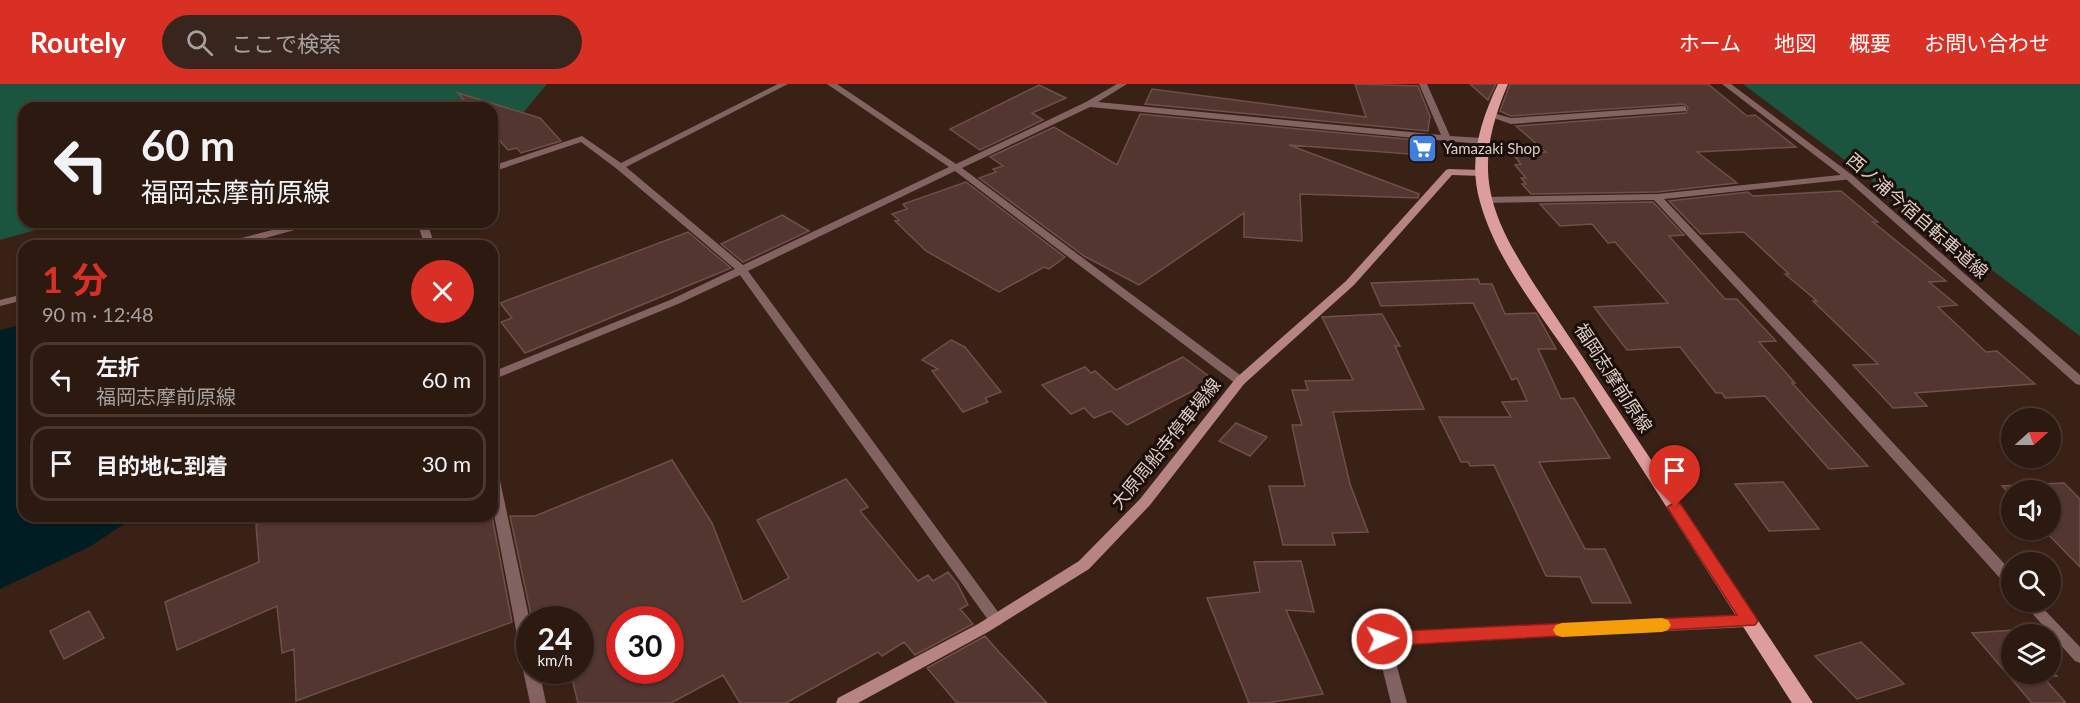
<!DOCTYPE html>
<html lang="ja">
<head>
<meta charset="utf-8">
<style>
	:root { --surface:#2c1910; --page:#38261e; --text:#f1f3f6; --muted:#a6a09f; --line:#483830; --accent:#d93025 }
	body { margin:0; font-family:Lato,"Noto Sans JP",sans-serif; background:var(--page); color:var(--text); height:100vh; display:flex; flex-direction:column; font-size:22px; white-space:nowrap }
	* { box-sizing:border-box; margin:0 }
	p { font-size:20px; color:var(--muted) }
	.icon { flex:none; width:33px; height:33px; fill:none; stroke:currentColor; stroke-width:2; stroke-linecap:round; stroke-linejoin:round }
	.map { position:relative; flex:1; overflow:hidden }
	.sheet { position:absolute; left:18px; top:156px; width:480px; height:282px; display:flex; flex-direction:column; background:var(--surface); border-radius:18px; box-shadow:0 2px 4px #0004,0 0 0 2px var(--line) }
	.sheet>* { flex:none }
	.hud { position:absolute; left:18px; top:18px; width:480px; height:126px; border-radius:18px; box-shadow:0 2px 4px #0004,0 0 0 2px var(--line); background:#2c1910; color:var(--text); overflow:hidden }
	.needle { width:39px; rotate:69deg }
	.controls { position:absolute; left:2001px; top:324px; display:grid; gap:12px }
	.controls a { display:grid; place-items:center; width:60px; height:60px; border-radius:50%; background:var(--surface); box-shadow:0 2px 4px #0004,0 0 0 2px var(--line); font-size:30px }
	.speed { position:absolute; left:516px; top:522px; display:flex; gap:12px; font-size:30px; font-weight:700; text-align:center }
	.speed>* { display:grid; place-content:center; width:78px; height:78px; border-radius:50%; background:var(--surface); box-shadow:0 2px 4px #0004,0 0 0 2px var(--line); line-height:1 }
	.speed small { font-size:15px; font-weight:400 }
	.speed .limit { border:9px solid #d22; background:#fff; color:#111 }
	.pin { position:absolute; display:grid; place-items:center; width:51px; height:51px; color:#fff; margin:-62px -26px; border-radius:50% 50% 50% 0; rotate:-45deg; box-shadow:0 0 6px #0007 }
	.pin .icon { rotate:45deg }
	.me { position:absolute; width:66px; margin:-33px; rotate:87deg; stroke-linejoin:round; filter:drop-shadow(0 0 4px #0008) }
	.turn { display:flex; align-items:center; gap:21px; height:126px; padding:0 24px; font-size:27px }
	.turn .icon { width:78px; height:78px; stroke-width:2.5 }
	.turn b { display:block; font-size:42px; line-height:51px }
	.round { display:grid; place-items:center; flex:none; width:63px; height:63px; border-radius:32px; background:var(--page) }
	.summary { display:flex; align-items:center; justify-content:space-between; height:102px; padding:0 24px }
	h1 { font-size:36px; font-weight:700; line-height:45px; color:var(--accent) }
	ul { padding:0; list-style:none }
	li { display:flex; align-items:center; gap:18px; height:75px; margin:0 12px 9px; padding:0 12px; border:3px solid var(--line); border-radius:18px }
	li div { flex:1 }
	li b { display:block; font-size:22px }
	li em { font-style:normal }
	header { display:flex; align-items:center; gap:36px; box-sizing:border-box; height:84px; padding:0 30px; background:var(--accent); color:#fff }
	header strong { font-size:28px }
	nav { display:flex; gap:33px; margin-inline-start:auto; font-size:21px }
	.search { width:420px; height:54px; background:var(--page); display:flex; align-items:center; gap:15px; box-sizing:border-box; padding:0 21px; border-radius:33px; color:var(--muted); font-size:22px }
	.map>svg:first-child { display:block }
	.green { fill:#1b553f }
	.water { fill:#001d23 }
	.building { fill:#543630; stroke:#6f4f49; stroke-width:1.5; fill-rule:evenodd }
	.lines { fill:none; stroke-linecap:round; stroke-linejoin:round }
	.lane { fill:#836362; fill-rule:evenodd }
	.street { fill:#836362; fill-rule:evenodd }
	.secondary { fill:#b68483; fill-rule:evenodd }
	.primary { fill:#dd9d9c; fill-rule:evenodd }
	.route { fill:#d93025; stroke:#8d1f18; stroke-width:1.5 }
	.slow { fill:#f59e0b }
	.labels { text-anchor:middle; stroke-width:6; stroke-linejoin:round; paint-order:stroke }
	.far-poi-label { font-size:15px; fill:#dfcdc6; stroke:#190e09; text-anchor:start }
	.street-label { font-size:18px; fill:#dfcdc6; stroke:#190e09 }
</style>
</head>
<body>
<header>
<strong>Routely</strong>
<div class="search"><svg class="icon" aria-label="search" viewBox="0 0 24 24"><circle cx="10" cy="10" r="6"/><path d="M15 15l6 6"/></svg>ここで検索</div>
<nav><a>ホーム</a><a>地図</a><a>概要</a><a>お問い合わせ</a></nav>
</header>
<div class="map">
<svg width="2080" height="619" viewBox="0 0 2080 619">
	<rect width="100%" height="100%" fill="#3a2116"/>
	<path class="green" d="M0,0H547L517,36L492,24H24V138H64L0,156Z
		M1743,0H2080V252Z"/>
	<path class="water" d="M24,240V432H136L91,462L0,505V246Z"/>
	<path class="building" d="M1355,0L1418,2L1430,32L1428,47L1145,20L1152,5L1366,33Z
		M1470,0H1496L1488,16Z
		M1510,0H1708L1747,32L1755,31L1796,63L1697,68L1737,99L1657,108L1531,110L1522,100H1526L1521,94H1526L1515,81L1521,80L1513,70L1546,68L1516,42L1686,29L1688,23L1683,20L1511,32L1500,27Z
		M1039,1L1066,14L1032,29L1043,36L980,66L950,45Z
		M458,9L540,34L561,57L521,69L517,64L508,66L492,48V24H471Z
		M1140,30L1426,57L1423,71L1289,61L1419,110L1418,114L1300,110L1302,157L1244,153V129L1139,201L1084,172L979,94L996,88L993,85L1003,82L990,73L1054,43L1117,81Z
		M966,98L1065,173L1049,185L1044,183L999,208L926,167L895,137L899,136L892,130L907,125L903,120Z
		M1841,107L1878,138H1873L1946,197L1929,198L1957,221L1938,223L1986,268L1997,267L2035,300L1915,309L1927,322L1893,324L1853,281L1878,280L1813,217H1817L1785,190H1789L1744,148L1701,150L1669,117L1748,108L1753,112Z
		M1653,118L1684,151L1669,152L1725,215H1737L1776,257L1759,258L1795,299H1792L1868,382L1829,385L1765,312L1725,314L1722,309H1716L1680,263L1627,266L1594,223L1668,219L1615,158L1608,159L1592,140L1560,142L1540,120Z
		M782,131L809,147L743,178L721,160Z
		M688,148L731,184L525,269L501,238L512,234L500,219Z
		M1478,195L1480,200H1492L1505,230L1536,229L1556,265H1538L1561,315L1574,314L1610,374L1539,378L1585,465H1605L1631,519H1592L1580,493L1546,492L1494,381L1470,382L1468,378H1461L1439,333H1511L1502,318L1527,317L1517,294L1512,296L1473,219L1381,222L1371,199Z
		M1382,230L1400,262H1395L1424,325L1333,328L1350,400L1368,448L1332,449L1335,461H1283L1269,402H1305L1292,341H1302L1292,306H1308L1305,297L1353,296L1322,233Z
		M951,256L965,263L1001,308L985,314L988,318L963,328L932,287L938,285L922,276Z
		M1183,273L1214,296L1127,341L1111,327L1094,334L1084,324L1071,330L1042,301L1085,283L1091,289L1095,287L1116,306Z
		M1236,339L1267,353L1250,372L1219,357Z
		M672,376L712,439L743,518L789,494L757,436L846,395L868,423L860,427L918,497L928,491L933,497L948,488L957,499L968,521L960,525L973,540L915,571L904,558L882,572L878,568L786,619H740L723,591L671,619H578L570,586H580V536H557L554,523L531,531L510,432H535ZM620,536H670V586H620Z
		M1783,398L1819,445L1769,447L1735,400Z
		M2064,399L2080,415V483L2044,446H2050V406H2012V412L2002,402Z
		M261,432H492L512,538L296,617L294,565L282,569L277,522L177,566L165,518L259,478L256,441L262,439Z
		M1301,477L1314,528L1286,526L1323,610L1267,619H1249L1207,514L1260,508L1254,478Z
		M89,527L104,554L64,575L50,547Z
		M2015,546L2020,550H2012V590H2050V585L2057,592L2043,593L2066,619H2032L1972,549Z
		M985,552L999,568L1047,619H957L927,584Z
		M1861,558L1904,600L1857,615L1815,572Z"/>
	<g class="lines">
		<path class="lane" d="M1722,0H1731L1852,91L2080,291V301L2076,300L1846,95Z"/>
		<path class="street" d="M778,0H788L626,83L743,181L949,83L827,0H837L956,80L1086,18L1117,0H1127L1098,18L1441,51L1419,0H1427L1450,52L1482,54L1486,57L1482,60L1447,57L1090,23L962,84L1244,294L1246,297L1244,300H1236L955,87L748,187L1001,532L1003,536L1001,540L996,542L991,540L740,191L678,220L492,296V288L670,216L735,185L617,85L581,58L492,88V82L582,52L621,79Z
			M1683,22L1686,23V27L1511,40L1485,31L1489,28L1511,34Z
			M1849,90L1854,93L1852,95L1664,115L1826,286L2012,488V503L2007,502L1818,292L1654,116L1485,119L1480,116L1485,113L1657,110Z
			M302,138H318L317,140L235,162H218L219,160Z
			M417,138H427L435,162H425Z
			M24,210V216L0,222V216Z
			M492,382L497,384L498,387L530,538V586H539L546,619H530L523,586L525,582L522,577L492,420Z
			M2022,518H2037L2080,563V579L2075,577Z
			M1749,531L1754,533L1756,537L1754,541L1749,543L1391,561L1407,619H1391L1375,555L1377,551L1382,549Z"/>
		<path class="secondary" d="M1449,85L1481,86L1486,89L1481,92L1452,91L1354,201L1244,300L1150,421L1089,485L988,548L858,619H836L838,614L978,540L1079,477L1140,415L1236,294L1346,197L1446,86Z"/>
		<path class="primary" d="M1498,0H1508C1471,86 1488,128 1536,203L1813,619H1792C1722,510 1652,400 1581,290C1546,236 1498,182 1480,118C1468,77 1480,38 1498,0Z"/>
	</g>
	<path class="route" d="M1675,418L1680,419L1755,532L1758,537L1755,541L1382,562L1376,560L1373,555L1376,550L1382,548L1737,531L1667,423Z"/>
	<path class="slow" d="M1662,534L1668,536L1671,541L1668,546L1662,548L1562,553L1556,551L1553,546L1556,541L1562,539Z"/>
	<defs>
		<symbol id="supermarket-square" viewBox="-11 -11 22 22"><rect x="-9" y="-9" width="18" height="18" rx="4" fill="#3f7fe0" stroke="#190e09"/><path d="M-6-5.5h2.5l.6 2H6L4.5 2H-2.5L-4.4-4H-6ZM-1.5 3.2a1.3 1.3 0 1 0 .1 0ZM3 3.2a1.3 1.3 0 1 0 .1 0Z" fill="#fff"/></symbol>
	</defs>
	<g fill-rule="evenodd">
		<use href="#supermarket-square" x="1406" y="48" width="33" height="33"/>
	</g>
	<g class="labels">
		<g class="far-poi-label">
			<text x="1443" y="70">Yamazaki Shop</text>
		</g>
		<g class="street-label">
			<text transform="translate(1917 132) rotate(41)" y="6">西ノ浦今宿自転車道線</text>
			<text transform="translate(1613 294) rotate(57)" y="6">福岡志摩前原線</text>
			<text transform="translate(1166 360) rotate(-51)" y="6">大原周船寺停車場線</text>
		</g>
	</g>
</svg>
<div class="controls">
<a><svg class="needle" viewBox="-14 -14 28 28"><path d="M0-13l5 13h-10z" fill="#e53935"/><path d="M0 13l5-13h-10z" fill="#a6a09f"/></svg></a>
<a><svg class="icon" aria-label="sound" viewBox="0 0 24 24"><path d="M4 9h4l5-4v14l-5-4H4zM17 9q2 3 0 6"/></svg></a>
<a><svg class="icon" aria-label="search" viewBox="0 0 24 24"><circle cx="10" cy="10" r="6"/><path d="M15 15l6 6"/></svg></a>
<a><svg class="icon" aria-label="layers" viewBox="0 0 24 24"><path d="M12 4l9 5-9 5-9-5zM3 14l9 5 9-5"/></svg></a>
</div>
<div class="speed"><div>24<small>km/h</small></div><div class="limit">30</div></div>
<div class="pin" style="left:1675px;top:423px;background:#d93025"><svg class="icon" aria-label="arrive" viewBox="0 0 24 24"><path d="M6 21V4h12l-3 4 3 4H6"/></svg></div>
<svg class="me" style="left:1382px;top:555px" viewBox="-20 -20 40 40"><circle r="17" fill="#d93025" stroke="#fff" stroke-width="3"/><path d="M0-11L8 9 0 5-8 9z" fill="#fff"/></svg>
<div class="hud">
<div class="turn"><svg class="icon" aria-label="left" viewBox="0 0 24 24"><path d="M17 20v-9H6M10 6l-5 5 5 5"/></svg><div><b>60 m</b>福岡志摩前原線</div></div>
</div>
<section class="sheet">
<div class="summary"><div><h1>1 分</h1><p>90 m · 12:48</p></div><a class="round" style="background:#d93025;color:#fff"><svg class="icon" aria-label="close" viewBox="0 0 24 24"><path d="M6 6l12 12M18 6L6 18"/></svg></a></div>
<ul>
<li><svg class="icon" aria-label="left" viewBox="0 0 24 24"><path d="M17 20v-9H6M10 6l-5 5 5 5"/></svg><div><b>左折</b><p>福岡志摩前原線</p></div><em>60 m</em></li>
<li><svg class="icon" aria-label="arrive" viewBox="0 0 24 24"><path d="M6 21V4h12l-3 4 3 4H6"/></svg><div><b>目的地に到着</b></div><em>30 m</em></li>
</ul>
</section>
</div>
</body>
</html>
